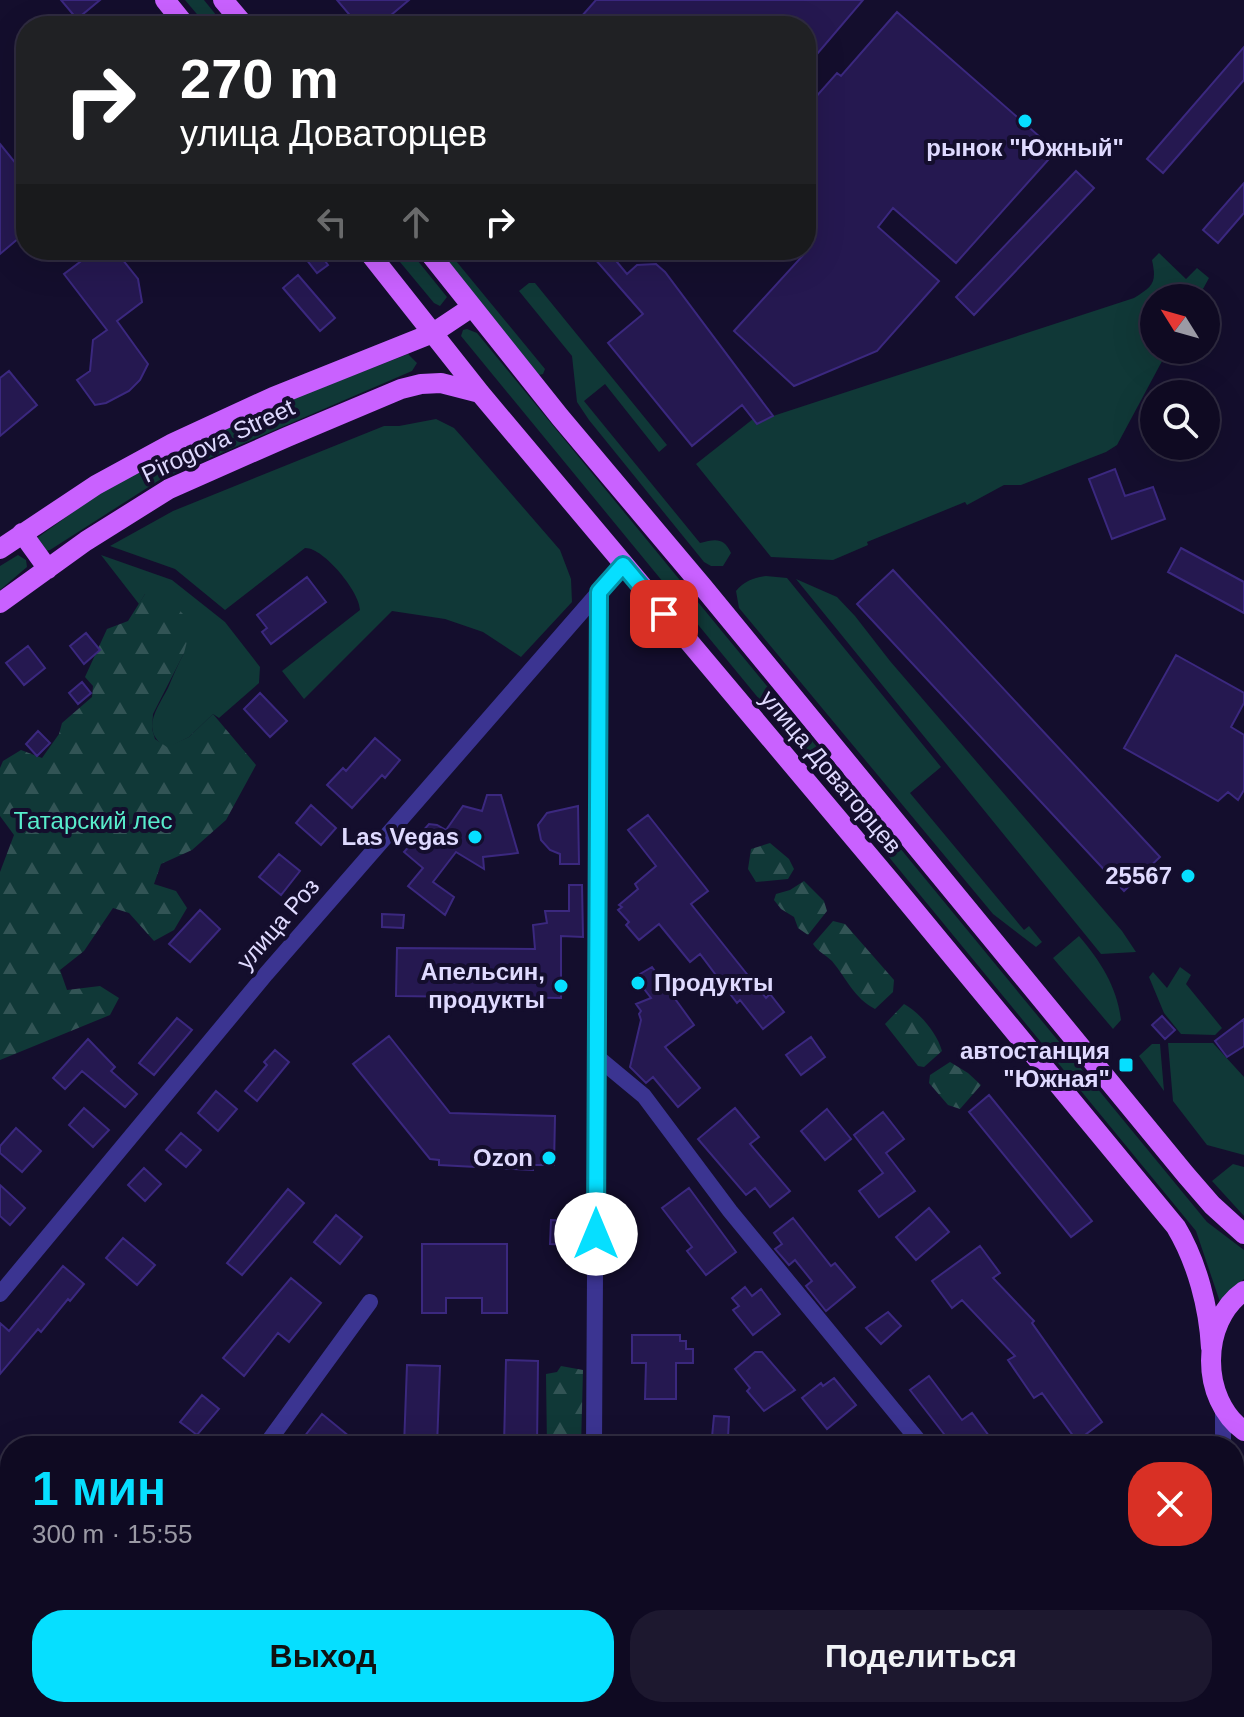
<!DOCTYPE html>
<html lang="ru">
<head>
<meta charset="utf-8">
<style>
	:root { --surface:#0f0a22; --page:#1d182f; --text:#f1f3f6; --muted:#9b9aa5; --line:#2f2b40; --accent:#06dfff }
	body { margin:0; font-family:Arial,sans-serif; background:var(--page); color:var(--text); height:100vh; display:flex; flex-direction:column; font-size:30px; white-space:nowrap }
	* { box-sizing:border-box; margin:0 }
	p { font-size:26px; color:var(--muted) }
	.icon { flex:none; width:44px; height:44px; fill:none; stroke:currentColor; stroke-width:2; stroke-linecap:round; stroke-linejoin:round }
	.map { position:relative; flex:1; overflow:hidden }
	.side { position:absolute; left:0px; top:1436px; width:1244px; height:282px; display:flex; flex-direction:column; background:var(--surface); border-radius:32px 32px 0 0; box-shadow:0 8px 32px #0002,0 0 0 2px var(--line) }
	.side>* { flex:none }
	.hud { position:absolute; left:16px; top:16px; width:800px; height:244px; border-radius:32px; box-shadow:0 8px 32px #0002,0 0 0 2px var(--line); background:#202124; color:#fff; overflow:hidden }
	.needle { width:52px; rotate:307deg }
	.fabs { position:absolute; left:1140px; top:284px; display:grid; gap:16px }
	.fabs a { display:grid; place-items:center; width:80px; height:80px; border-radius:50%; background:var(--surface); box-shadow:0 8px 32px #0002,0 0 0 2px var(--line); font-size:40px }
	.pin { position:absolute; display:grid; place-items:center; width:68px; height:68px; color:#fff; margin:-34px; border-radius:16px; box-shadow:0 4px 12px #0006 }
	.me { position:absolute; width:88px; margin:-44px; rotate:0deg; stroke-linejoin:round; filter:drop-shadow(0 0 6px #0008) }
	.turn { display:flex; align-items:center; gap:28px; height:168px; padding:0 32px; font-size:36px }
	.turn .icon { width:104px; height:104px; stroke-width:2.5 }
	.turn b { display:block; font-size:56px; line-height:68px }
	.lanes { display:flex; align-items:center; height:76px; padding:0 32px; background:#0003; justify-content:center; gap:40px; direction:ltr }
	.lanes .off { opacity:.35 }
	.round { display:grid; place-items:center; flex:none; width:84px; height:84px; border-radius:32px; background:var(--page) }
	.summary { display:flex; align-items:center; justify-content:space-between; height:136px; padding:0 32px }
	h1 { font-size:48px; font-weight:800; line-height:60px; color:var(--accent) }
	.button { display:flex; gap:16px; margin-top:auto; padding:16px 32px }
	.button a { flex:1; height:92px; border-radius:32px; background:var(--accent); color:#111; font-size:32px; font-weight:800; line-height:92px; text-align:center }
	.button a+a { background:var(--page); color:var(--text) }
	.map>svg:first-child { display:block }
	.grass { fill:#103837 }
	.forest { fill:url(#forest-firs) }
	.garden { fill:url(#garden-dots) }
	.building { fill:#251850; stroke:#3b287f; stroke-width:2 }
	.lines { fill:none; stroke-linecap:round; stroke-linejoin:round }
	.minor { stroke:#3b3491; stroke-width:16 }
	.major { stroke:#c961ff; stroke-width:20 }
	.route-casing { stroke:#0491a6; stroke-width:20 }
	.route { stroke:#06dfff; stroke-width:14 }
	.poi-dot { fill:#06dfff; stroke:#140e2d; stroke-width:3 }
	.labels { text-anchor:middle; stroke-width:8; stroke-linejoin:round; paint-order:stroke }
	.poi-label { font-size:24px; font-weight:bold; fill:#dfdaff; stroke:#140e2d; text-anchor:end }
	.street-label { font-size:24px; fill:#dfdaff; stroke:#140e2d }
	.park-label { font-size:24px; fill:#58edcc; stroke:#140e2d }
</style>
</head>
<body>
<div class="map">
<svg width="1244" height="1717" viewBox="0 0 1244 1717">
	<defs>
		<pattern id="forest-firs" width="22" height="20" patternUnits="userSpaceOnUse" patternTransform="scale(2)"><rect width="22" height="20" fill="#103837"/><path d="M5 1l3.5 6h-7zM16 11l3.5 6h-7z" fill="#325455"/></pattern>
		<pattern id="garden-dots" width="8" height="8" patternUnits="userSpaceOnUse" patternTransform="scale(2)"><rect width="8" height="8" fill="#103837"/><path d="M2 2h.1M6 6h.1" fill="none" stroke="#325455" stroke-width="1.8" stroke-linecap="round"/></pattern>
	</defs>
	<rect width="100%" height="100%" fill="#140e2d"/>
	<path class="grass" d="M185,0H204L225,26H207Z
		M390,250H409L447,297L440,306L434,303Z
		M435,250H447L545,369L543,374L539,375Z
		M1159,253L1186,279L1197,268L1209,278L1198,298H1154V350H1168L1117,445L1106,452L1021,485H1004L967,505L965,502L867,542L868,545L833,560L771,557L696,464L753,419L757,424L773,416L1134,298C1153,286 1157,283 1152,260Z
		M529,283H535L667,445L659,452L605,384L584,401L700,543C715,539 724,537 731,553L723,566H711L704,562L589,420L577,402L572,356L519,291Z
		M467,329L477,333L1207,1222L1244,1250V1279L1220,1302L1196,1231L461,336L463,330Z
		M408,354L417,363L412,371L161,479L50,550L45,551L37,538L108,487L151,463L280,404Z
		M436,419L454,428L463,438L560,550L571,579L572,602L521,657L483,632L445,619L392,611L304,699L282,671L360,610C360,592 323,547 305,548L225,610L175,569L110,546L173,511L384,426H399Z
		M18,555L26,560L27,567L0,590V566Z
		M101,555L172,580L225,622L260,667L259,683L219,718L213,714L189,737L167,748C139,731 157,709 168,688C173,676 178,664 184,653L145,594L139,604Z
		M766,576L787,578L941,767L910,793L1024,930L1029,926L1042,942L1036,947L993,914L739,608L736,591C744,581 754,578 766,576Z
		M796,579L837,597L855,616L890,661L1122,931L1136,952L1101,954Z
		M1079,936C1101,962 1117,987 1121,1020L1113,1029L1053,958Z
		M1180,967L1191,975L1186,984L1222,1028L1215,1035L1181,1034L1164,1013L1149,977L1153,972L1167,988Z
		M1168,1043H1213L1244,1077V1155L1207,1145L1173,1101Z
		M1152,1044H1160L1164,1091L1139,1056Z
		M1233,1164L1244,1167V1216L1212,1181Z"/>
	<path class="forest" d="M145,594C166,597 181,607 191,626L184,653L153,714L152,729L155,739L167,747L189,737L213,714L256,765L226,820L192,850L161,864L154,884L176,891L187,908L174,930L154,941L129,913L113,908L84,951L60,970L67,990L100,986L119,998L110,1015L0,1060V872L14,835L0,816V768L3,761L21,750L42,758L59,734L62,723L92,697L93,686L85,677L107,629L128,621Z
		M770,843L789,859L794,869L788,879L756,882L748,869L751,849Z
		M804,881L824,901L827,911L808,935L798,928L794,917L781,909L774,900L776,894L790,890Z
		M833,921L845,924L894,980L893,992L875,1009C854,998 847,979 832,961C826,955 818,952 813,944Z
		M904,1004C920,1013 937,1033 942,1051L924,1067L918,1066L885,1024Z
		M950,1062L968,1073L981,1085L960,1109L948,1105L929,1083L930,1075Z
		M561,1366L583,1370L581,1446H547L546,1374L557,1372Z"/>
	<path class="garden" d="M1070,1708H1105L1130,1717H1055Z"/>
	<path class="building" d="M61,0H100L77,19Z
		M337,0H409L378,26H359Z
		M596,0H863L806,67V26H573Z
		M897,12L1056,151L956,263L893,208L878,227L939,281L877,351L794,386L734,331L806,252V108L837,73L841,76Z
		M1244,47V80L1163,173L1147,159Z
		M0,144L26,176V232L0,254Z
		M1076,171L1094,188L974,315L956,297Z
		M1244,183V213L1218,243L1203,230Z
		M96,250H108L118,254L138,279L142,302L117,321L148,364L140,380L129,391L106,403L95,405L77,380L90,371L93,340L107,330L64,274Z
		M299,250H317L328,265L317,273Z
		M587,250H607L627,274L637,265L656,264L665,272L773,416L757,424L742,405L692,446L608,343L643,314Z
		M298,275L335,318L320,331L283,288Z
		M9,371L37,405L0,436V378Z
		M1115,469L1125,496L1153,487L1165,519L1112,539L1089,479Z
		M1181,548L1244,582V613L1168,572Z
		M893,570L1160,857L1124,891L857,604Z
		M307,577L326,602L271,644L262,632L267,628L257,615Z
		M86,633L100,650L84,664L70,646Z
		M28,646L45,668L24,685L6,663Z
		M1176,655L1244,693V703L1231,727L1244,735V790L1238,800L1228,792L1218,801L1124,748Z
		M82,682L91,693L78,704L69,693Z
		M260,693L287,721L270,737L244,709Z
		M38,731L50,743L37,756L26,744Z
		M375,738L400,760L385,778L382,775L352,808L327,785L343,768L346,771Z
		M487,795H501L518,853L483,857L484,869L456,852L433,882L454,897L445,915L408,886L423,868L404,852L429,824L437,825L446,830L463,806L482,811Z
		M311,805L336,828L321,845L296,823Z
		M578,806L579,864H560V854L550,850L541,840L538,825L547,813Z
		M648,815L708,891L691,904L766,998L770,994L784,1012L763,1029L740,1000L737,1003L700,954L690,962L659,924L639,940L626,925L629,922L618,910L622,907L619,905L638,889L635,884L656,866L628,830Z
		M279,854L300,871L281,895L259,877Z
		M569,885H582L583,937L561,936V998L396,996L397,948L535,949L533,925L547,923L545,911H569Z
		M200,910L220,929L190,962L169,944Z
		M382,914L404,915L403,928L382,927Z
		M652,967L694,1025L665,1047L700,1088L678,1107L653,1077L646,1083L630,1067L641,1020L639,1014L641,1011L636,1004L651,998L635,977Z
		M1162,1016L1175,1030L1165,1039L1152,1025Z
		M177,1018L192,1030L154,1075L139,1063Z
		M1244,1019V1046L1227,1057L1215,1041Z
		M389,1036L450,1113L555,1116L554,1165H533V1170L439,1165V1160L430,1159L353,1064Z
		M811,1037L825,1057L801,1075L786,1055Z
		M88,1039L115,1067L111,1071L137,1094L125,1107L82,1071L65,1089L53,1078Z
		M275,1050L289,1062L257,1101L245,1091L267,1065L264,1062Z
		M216,1091L237,1109L218,1131L198,1113Z
		M989,1095L1092,1221L1071,1237L969,1112Z
		M84,1108L109,1130L93,1147L69,1125Z
		M735,1108L759,1137L750,1144L790,1191L770,1207L755,1188L746,1195L698,1139Z
		M827,1109L851,1139L825,1160L801,1131Z
		M883,1112L904,1139L886,1153L915,1191L879,1217L859,1191L883,1173L854,1135Z
		M16,1128L41,1151L22,1172L0,1153V1146Z
		M181,1133L201,1150L186,1167L166,1150Z
		M144,1168L161,1184L145,1201L128,1185Z
		M0,1185L25,1208L10,1225L0,1216Z
		M689,1188L736,1252L706,1275L687,1251L692,1247L662,1208Z
		M288,1189L304,1203L242,1275L227,1263Z
		M929,1208L949,1232L916,1260L896,1237Z
		M336,1215L362,1237L340,1264L314,1242Z
		M793,1218L831,1266L835,1263L855,1287L826,1311L806,1286L812,1281L795,1260L789,1265L775,1249L782,1244L774,1233Z
		M551,1220L571,1221L570,1245L550,1244Z
		M123,1238L155,1265L137,1285L106,1258Z
		M422,1244H507V1313H482V1298H446V1313H422Z
		M980,1246L1000,1273L993,1278L1034,1321L1032,1323L1102,1422L1077,1441L1042,1393L1034,1398L1008,1360L1015,1356L962,1300L952,1308L932,1281Z
		M63,1266L84,1284L70,1301L68,1299L41,1332L38,1329L0,1374V1323L9,1331Z
		M291,1278L321,1303L289,1342L278,1333L244,1376L223,1358Z
		M745,1287L752,1296L761,1289L780,1314L753,1335L733,1310L739,1306L732,1298Z
		M888,1312L901,1326L881,1344L866,1328Z
		M632,1335H680V1341H686V1349H693V1363H676V1399H645L646,1363H632Z
		M755,1352H762L795,1390L764,1411L747,1391L750,1388L735,1369Z
		M506,1360L538,1361L537,1446H504Z
		M407,1365L440,1366L437,1446H404Z
		M929,1376L962,1420L972,1413L992,1440L984,1446H946L940,1437L944,1434L910,1390Z
		M834,1378L856,1405L827,1429L802,1398L821,1383L823,1386Z
		M202,1395L219,1409L197,1435L180,1422Z
		M322,1414L361,1446H297Z
		M714,1416L729,1417L728,1438L712,1437Z"/>
	<g class="lines">
		<path class="minor" d="M597,1057L644,1096L730,1211L923,1446
			M0,1294L266,974L599,592
			M1223,1407V1446
			M265,1446L370,1302
			M594,1446L599,592L623,565
			M1234,1521L1244,1514
			M0,1666L10,1676
			M42,1708L51,1717
			M62,1717L69,1708
			M591,1717V1708
			M1061,1717L1065,1708"/>
		<path class="major" d="M165,0L186,26
			M223,0L245,26
			M367,250L480,393L891,882L1176,1227C1197,1262 1209,1308 1211,1348
			M427,250L560,417L703,587L1186,1175L1212,1205L1244,1234
			M22,533L48,569
			M0,549L96,485L173,443L273,397L433,333L472,307
			M0,603L86,541L169,489L287,437L401,389L421,384L441,383L480,393
			M1244,1291C1200,1322 1200,1399 1244,1431"/>
	</g>
	<g class="lines">
		<defs>
			<path id="route" d="M596,1234L599,592L623,565L664,614"/>
		</defs>
		<use href="#route" class="route-casing"/>
		<use href="#route" class="route"/>
	</g>
	<g class="poi-dot">
		<circle cx="1025" cy="121" r="8"/>
		<circle cx="475" cy="837" r="8"/>
		<circle cx="1188" cy="876" r="8"/>
		<circle cx="638" cy="983" r="8"/>
		<circle cx="561" cy="986" r="8"/>
		<rect x="1118" y="1057" width="16" height="16" rx="4"/>
		<circle cx="549" cy="1158" r="8"/>
	</g>
	<g class="labels">
		<g class="poi-label">
			<text x="1025" y="156" text-anchor="middle">рынок "Южный"</text>
			<text x="459" y="845">Las Vegas</text>
			<text x="1172" y="884">25567</text>
			<text x="545" y="980">Апельсин,<tspan x="545" dy="28">продукты</tspan></text>
			<text x="654" y="991" text-anchor="start">Продукты</text>
			<text x="1110" y="1059">автостанция<tspan x="1110" dy="28">"Южная"</tspan></text>
			<text x="533" y="1166">Ozon</text>
		</g>
		<g class="street-label">
			<text transform="translate(218 441) rotate(-25)" y="8">Pirogova Street</text>
			<text transform="translate(831 772) rotate(50)" y="8">улица Доваторцев</text>
			<text transform="translate(278 924) rotate(-49)" y="8">улица Роз</text>
		</g>
		<g class="park-label">
			<text x="93" y="829">Татарский лес</text>
		</g>
	</g>
</svg>
<div class="fabs">
<a><svg class="needle" viewBox="-14 -14 28 28"><path d="M0-13l5 13h-10z" fill="#e53935"/><path d="M0 13l5-13h-10z" fill="#9b9aa5"/></svg></a>
<a><svg class="icon" aria-label="search" viewBox="0 0 24 24"><circle cx="10" cy="10" r="6"/><path d="M15 15l6 6"/></svg></a>
</div>
<div class="pin" style="left:664px;top:614px;background:#d93025"><svg class="icon" aria-label="arrive" viewBox="0 0 24 24"><path d="M6 21V4h12l-3 4 3 4H6"/></svg></div>
<svg class="me" style="left:596px;top:1234px" viewBox="-20 -20 40 40"><circle r="19" fill="#fff"/><path d="M0-13L10 11 0 6-10 11z" fill="#06dfff"/></svg>
<div class="hud">
<div class="turn"><svg class="icon" aria-label="right" viewBox="0 0 24 24"><path d="M7 20v-9h11M14 6l5 5-5 5"/></svg><div><b>270 m</b>улица Доваторцев</div></div>
<div class="lanes"><svg class="icon off" aria-label="left" viewBox="0 0 24 24"><path d="M17 20v-9H6M10 6l-5 5 5 5"/></svg><svg class="icon off" aria-label="ahead" viewBox="0 0 24 24"><path d="M12 20V5M6 11l6-6 6 6"/></svg><svg class="icon" aria-label="right" viewBox="0 0 24 24"><path d="M7 20v-9h11M14 6l5 5-5 5"/></svg></div>
</div>
<section class="side">
<div class="summary"><div><h1>1 мин</h1><p>300 m · 15:55</p></div><a class="round" style="background:#d93025;color:#fff"><svg class="icon" aria-label="close" viewBox="0 0 24 24"><path d="M6 6l12 12M18 6L6 18"/></svg></a></div>
<div class="button"><a>Выход</a><a>Поделиться</a></div>
</section>
</div>
</body>
</html>
